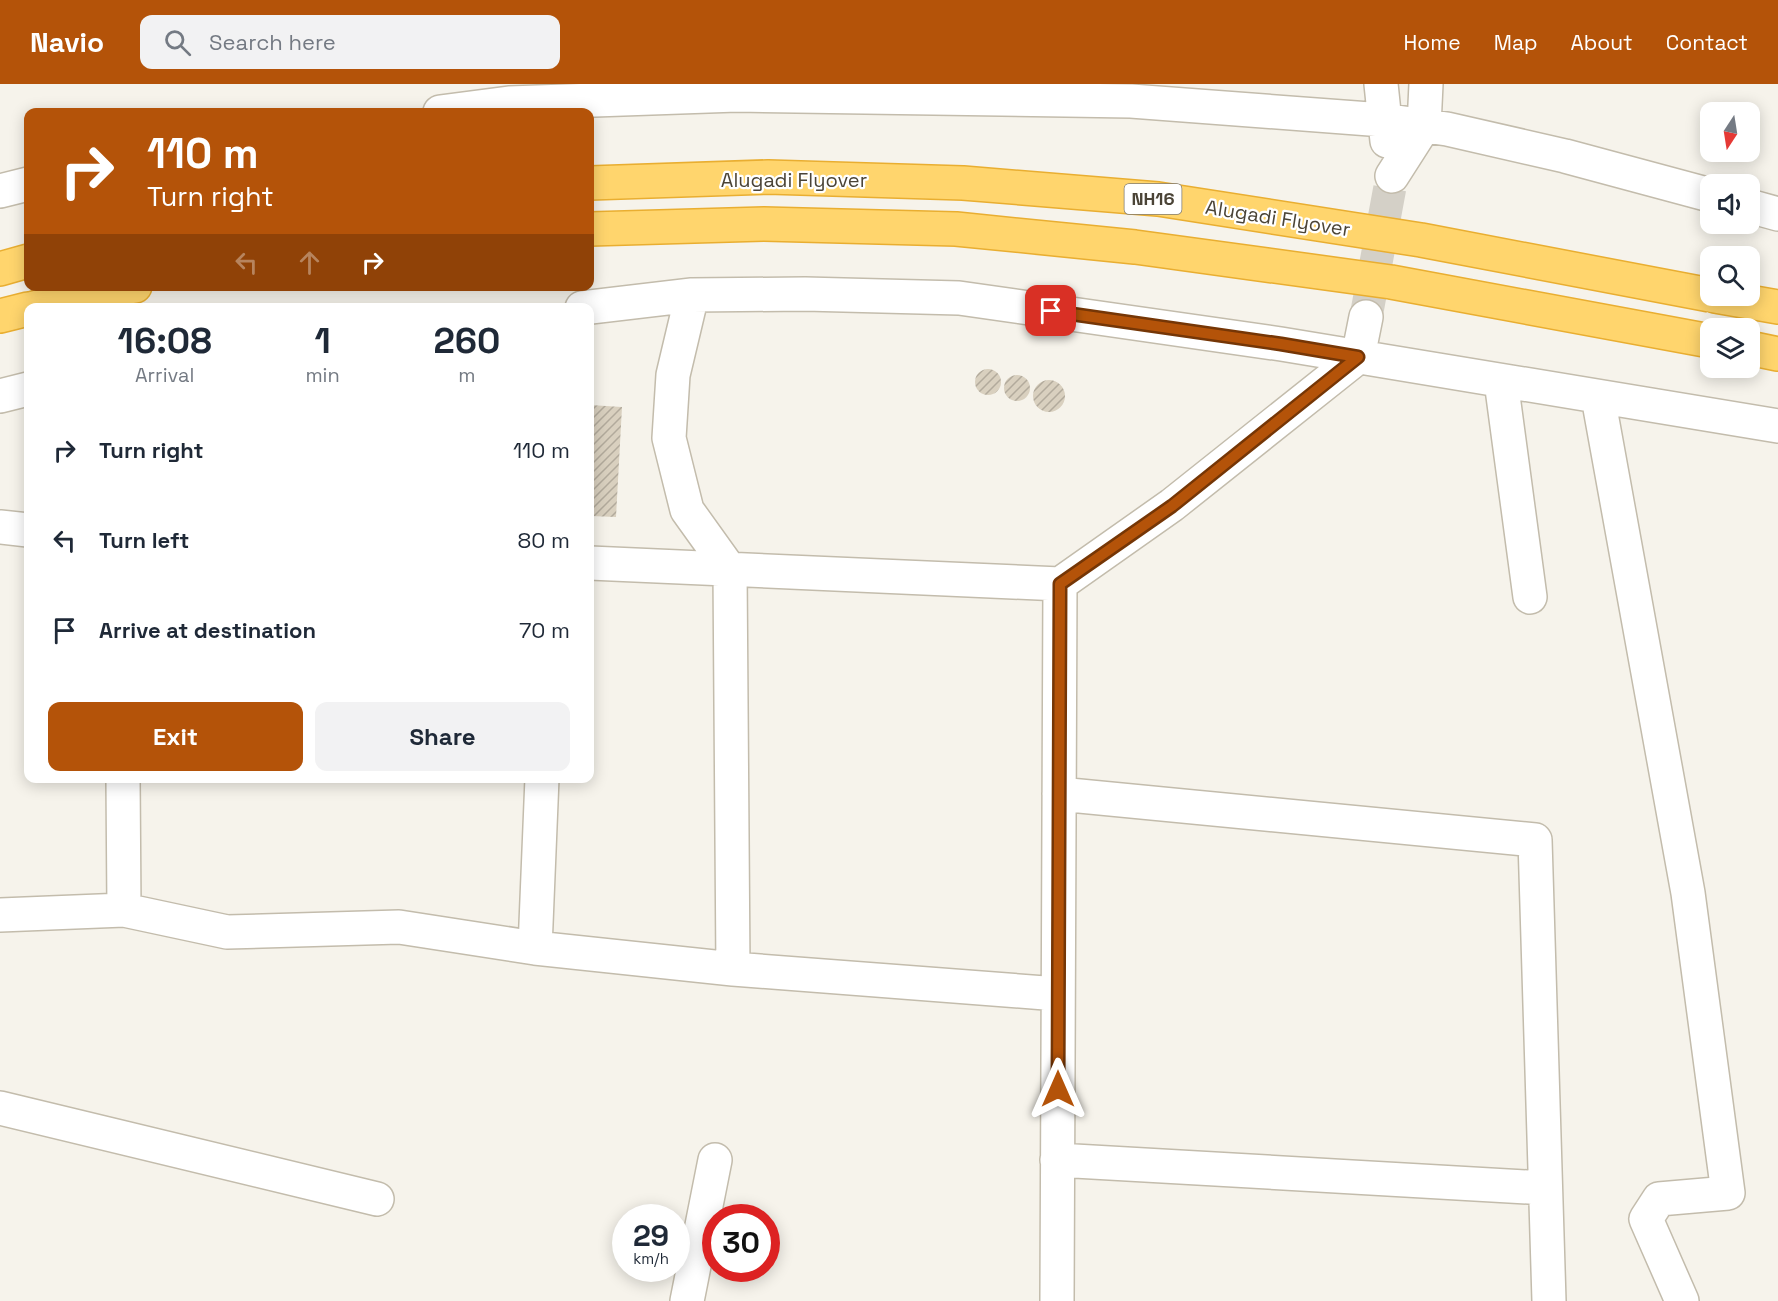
<!DOCTYPE html>
<html lang="en">
<head>
<meta charset="utf-8">
<style>
	:root { --surface:#fff; --page:#f2f2f3; --text:#1f2937; --muted:#747a83; --accent:#b45309 }
	body { margin:0; font-family:"Space Grotesk",sans-serif; background:var(--page); color:var(--text); height:100vh; display:flex; flex-direction:column; font-size:22px; white-space:nowrap }
	* { box-sizing:border-box; margin:0 }
	p { font-size:20px; color:var(--muted) }
	.icon { flex:none; width:33px; height:33px; fill:none; stroke:currentColor; stroke-width:2; stroke-linecap:round; stroke-linejoin:round }
	.map { position:relative; flex:1; overflow:hidden }
	.panel { position:absolute; left:24px; top:219px; width:570px; height:480px; display:flex; flex-direction:column; background:var(--surface); border-radius:12px; box-shadow:0 3px 15px #0003 }
	.panel>* { flex:none }
	.guide { position:absolute; left:24px; top:24px; width:570px; height:183px; border-radius:12px; box-shadow:0 3px 15px #0003; background:#b45309; color:#fff; overflow:hidden }
	.needle { width:39px; rotate:192deg }
	.buttons { position:absolute; left:1700px; top:18px; display:grid; gap:12px }
	.buttons a { display:grid; place-items:center; width:60px; height:60px; border-radius:12px; background:var(--surface); box-shadow:0 3px 15px #0003; font-size:30px }
	.speed { position:absolute; left:612px; top:1120px; display:flex; gap:12px; font-size:30px; font-weight:700; text-align:center }
	.speed>* { display:grid; place-content:center; width:78px; height:78px; border-radius:50%; background:var(--surface); box-shadow:0 3px 15px #0003; line-height:1 }
	.speed small { font-size:15px; font-weight:400 }
	.speed .limit { border:9px solid #d22; background:#fff; color:#111 }
	.pin { position:absolute; display:grid; place-items:center; width:51px; height:51px; color:#fff; margin:-26px; border-radius:12px; box-shadow:0 3px 9px #0006 }
	.me { position:absolute; width:66px; margin:-33px; rotate:0deg; stroke-linejoin:round; filter:drop-shadow(0 0 4px #0008) }
	.turn { display:flex; align-items:center; gap:21px; height:126px; padding:0 24px; font-size:27px }
	.turn .icon { width:78px; height:78px; stroke-width:2.5 }
	.turn b { display:block; font-size:42px; line-height:51px }
	.lanes { display:flex; align-items:center; height:57px; padding:0 24px; background:#0003; justify-content:center; gap:30px; direction:ltr }
	.lanes .off { opacity:.35 }
	.eta { display:flex; justify-content:space-evenly; align-items:center; height:102px; text-align:center }
	.eta b { font-size:36px; font-weight:700; line-height:42px }
	.action { display:flex; gap:12px; margin-top:auto; padding:12px 24px }
	.action a { flex:1; height:69px; border-radius:12px; background:var(--accent); color:#fff; font-size:24px; font-weight:700; line-height:69px; text-align:center }
	.action a+a { background:var(--page); color:var(--text) }
	ul { padding:0; list-style:none }
	li { display:flex; align-items:center; gap:18px; height:90px; padding:0 24px }
	li div { flex:1 }
	li b { display:block; font-size:22px }
	li em { font-style:normal }
	header { display:flex; align-items:center; gap:36px; box-sizing:border-box; height:84px; padding:0 30px; background:var(--accent); color:#fff }
	header strong { font-size:28px }
	nav { display:flex; gap:33px; margin-inline-start:auto; font-size:21px }
	.search { width:420px; height:54px; background:var(--page); display:flex; align-items:center; gap:15px; box-sizing:border-box; padding:0 21px; border-radius:12px; color:var(--muted); font-size:22px }
	.map>svg:first-child { display:block }
	.building { fill:url(#building-hatch) }
	.lines { fill:none; stroke-linecap:round; stroke-linejoin:round }
	.minor-tunnel { stroke:#d4d0c7; stroke-width:33; stroke-dasharray:33 16; stroke-linecap:butt }
	.minor-casing { stroke:#c3bcac; stroke-width:36 }
	.highway-casing { stroke:#e9ae31; stroke-width:36 }
	.minor { stroke:#fff; stroke-width:33 }
	.highway { stroke:#ffd56d; stroke-width:33 }
	.highway-bridge-casing { stroke:#e9ae31; stroke-width:36; stroke-linecap:butt }
	.highway-bridge { stroke:#ffd56d; stroke-width:33 }
	.route-casing { stroke:#753606; stroke-width:15 }
	.route { stroke:#b45309; stroke-width:10 }
	.labels { text-anchor:middle; stroke-width:4.5; stroke-linejoin:round; paint-order:stroke }
	.shield { fill:#fff; stroke:#817c73; stroke-width:1.5 }
	.shield-label { font-size:18px; font-weight:bold; fill:#4b4437 }
	.street-label { font-size:20px; fill:#4b4437; stroke:#fff }
</style>
</head>
<body>
<header>
<strong>Navio</strong>
<div class="search"><svg class="icon" aria-label="search" viewBox="0 0 24 24"><circle cx="10" cy="10" r="6"/><path d="M15 15l6 6"/></svg>Search here</div>
<nav><a>Home</a><a>Map</a><a>About</a><a>Contact</a></nav>
</header>
<div class="map">
<svg width="1778" height="1217" viewBox="0 0 1778 1217">
	<defs>
		<pattern id="building-hatch" width="6" height="6" patternUnits="userSpaceOnUse" patternTransform="scale(1.5)"><rect width="6" height="6" fill="#d9d0bf"/><path d="M-1 1l2-2M0 6l6-6M5 7l2-2" fill="none" stroke="#b2aa9c"/></pattern>
	</defs>
	<rect width="100%" height="100%" fill="#f6f3eb"/>
	<path class="building" d="M975 298a13 13 0 1 1 26 0a13 13 0 1 1-26 0Z
		M1004 304a13 13 0 1 1 26 0a13 13 0 1 1-26 0Z
		M1033 312a16 16 0 1 1 32 0a16 16 0 1 1-32 0Z
		M590,321L622,323L616,433L590,432Z"/>
	<g class="lines">
		<path class="minor-tunnel" d="M1366,233L1392,92"/>
		<defs>
			<path id="minor" d="M1381,0L1387,57
				M440,28L509,19L737,11L1131,17L1383,36L1447,45L1565,72L1710,111
				M1392,92L1424,42L1426,0
				M0,107L28,100
				M1749,122L1778,130
				M582,224L692,211L805,210L959,214L1281,260L1778,342
				M1501,297L1530,513
				M0,312L28,305
				M1598,313L1688,809L1728,1109L1659,1115L1646,1135L1682,1217
				M0,443L28,446
				M590,479L1060,500L1172,421L1358,273L1366,233
				M123,694L124,826
				M1059,710L1535,756L1549,1217
				M0,831L124,826L227,848L399,843L535,864L733,885L730,486L687,426L669,354L673,291L692,211
				M535,864L542,694
				M733,885L1058,910
				M0,1024L377,1115
				M1057,1076L1545,1104
				M687,1217L715,1076
				M1057,1217L1060,500"/>
			<path id="highway" d="M0,185L28,177
				M1715,212L1778,223
				M34,224L68,214L135,202
				M0,232L28,225
				M1749,264L1778,270"/>
		</defs>
		<use href="#minor" class="minor-casing"/>
		<use href="#highway" class="highway-casing"/>
		<use href="#minor" class="minor"/>
		<use href="#highway" class="highway"/>
		<defs>
			<path id="highway-bridge" d="M590,99L768,93L963,99L1158,115L1421,156L1710,211
				M590,145L764,140L956,145L1135,163L1391,198L1710,257"/>
		</defs>
		<use href="#highway-bridge" class="highway-bridge-casing"/>
		<use href="#highway-bridge" class="highway-bridge"/>
	</g>
	<g class="lines">
		<defs>
			<path id="route" d="M1051,227L1281,260L1358,273L1172,422L1060,500L1058,1005"/>
		</defs>
		<use href="#route" class="route-casing"/>
		<use href="#route" class="route"/>
	</g>
	<g class="labels">
		<rect class="shield" x="1124.5" y="100" width="57" height="30" rx="4.5"/>
		<g class="shield-label">
			<text x="1153" y="121">NH16</text>
		</g>
		<g class="street-label">
			<text x="794" y="103">Alugadi Flyover</text>
			<text transform="translate(1278 134) rotate(9)" y="7">Alugadi Flyover</text>
		</g>
	</g>
</svg>
<div class="buttons">
<a><svg class="needle" viewBox="-14 -14 28 28"><path d="M0-13l5 13h-10z" fill="#e53935"/><path d="M0 13l5-13h-10z" fill="#747a83"/></svg></a>
<a><svg class="icon" aria-label="sound" viewBox="0 0 24 24"><path d="M4 9h4l5-4v14l-5-4H4zM17 9q2 3 0 6"/></svg></a>
<a><svg class="icon" aria-label="search" viewBox="0 0 24 24"><circle cx="10" cy="10" r="6"/><path d="M15 15l6 6"/></svg></a>
<a><svg class="icon" aria-label="layers" viewBox="0 0 24 24"><path d="M12 4l9 5-9 5-9-5zM3 14l9 5 9-5"/></svg></a>
</div>
<div class="speed"><div>29<small>km/h</small></div><div class="limit">30</div></div>
<div class="pin" style="left:1051px;top:227px;background:#d93025"><svg class="icon" aria-label="arrive" viewBox="0 0 24 24"><path d="M6 21V4h12l-3 4 3 4H6"/></svg></div>
<svg class="me" style="left:1058px;top:1005px" viewBox="-20 -20 40 40"><path d="M0-17L14 15 0 8-14 15z" fill="#b45309" stroke="#fff" stroke-width="4"/></svg>
<div class="guide">
<div class="turn"><svg class="icon" aria-label="right" viewBox="0 0 24 24"><path d="M7 20v-9h11M14 6l5 5-5 5"/></svg><div><b>110 m</b>Turn right</div></div>
<div class="lanes"><svg class="icon off" aria-label="left" viewBox="0 0 24 24"><path d="M17 20v-9H6M10 6l-5 5 5 5"/></svg><svg class="icon off" aria-label="ahead" viewBox="0 0 24 24"><path d="M12 20V5M6 11l6-6 6 6"/></svg><svg class="icon" aria-label="right" viewBox="0 0 24 24"><path d="M7 20v-9h11M14 6l5 5-5 5"/></svg></div>
</div>
<section class="panel">
<div class="eta">
<div><b>16:08</b><p>Arrival</p></div>
<div><b>1</b><p>min</p></div>
<div><b>260</b><p>m</p></div>
</div>
<ul>
<li><svg class="icon" aria-label="right" viewBox="0 0 24 24"><path d="M7 20v-9h11M14 6l5 5-5 5"/></svg><div><b>Turn right</b></div><em>110 m</em></li>
<li><svg class="icon" aria-label="left" viewBox="0 0 24 24"><path d="M17 20v-9H6M10 6l-5 5 5 5"/></svg><div><b>Turn left</b></div><em>80 m</em></li>
<li><svg class="icon" aria-label="arrive" viewBox="0 0 24 24"><path d="M6 21V4h12l-3 4 3 4H6"/></svg><div><b>Arrive at destination</b></div><em>70 m</em></li>
</ul>
<div class="action"><a>Exit</a><a>Share</a></div>
</section>
</div>
</body>
</html>
